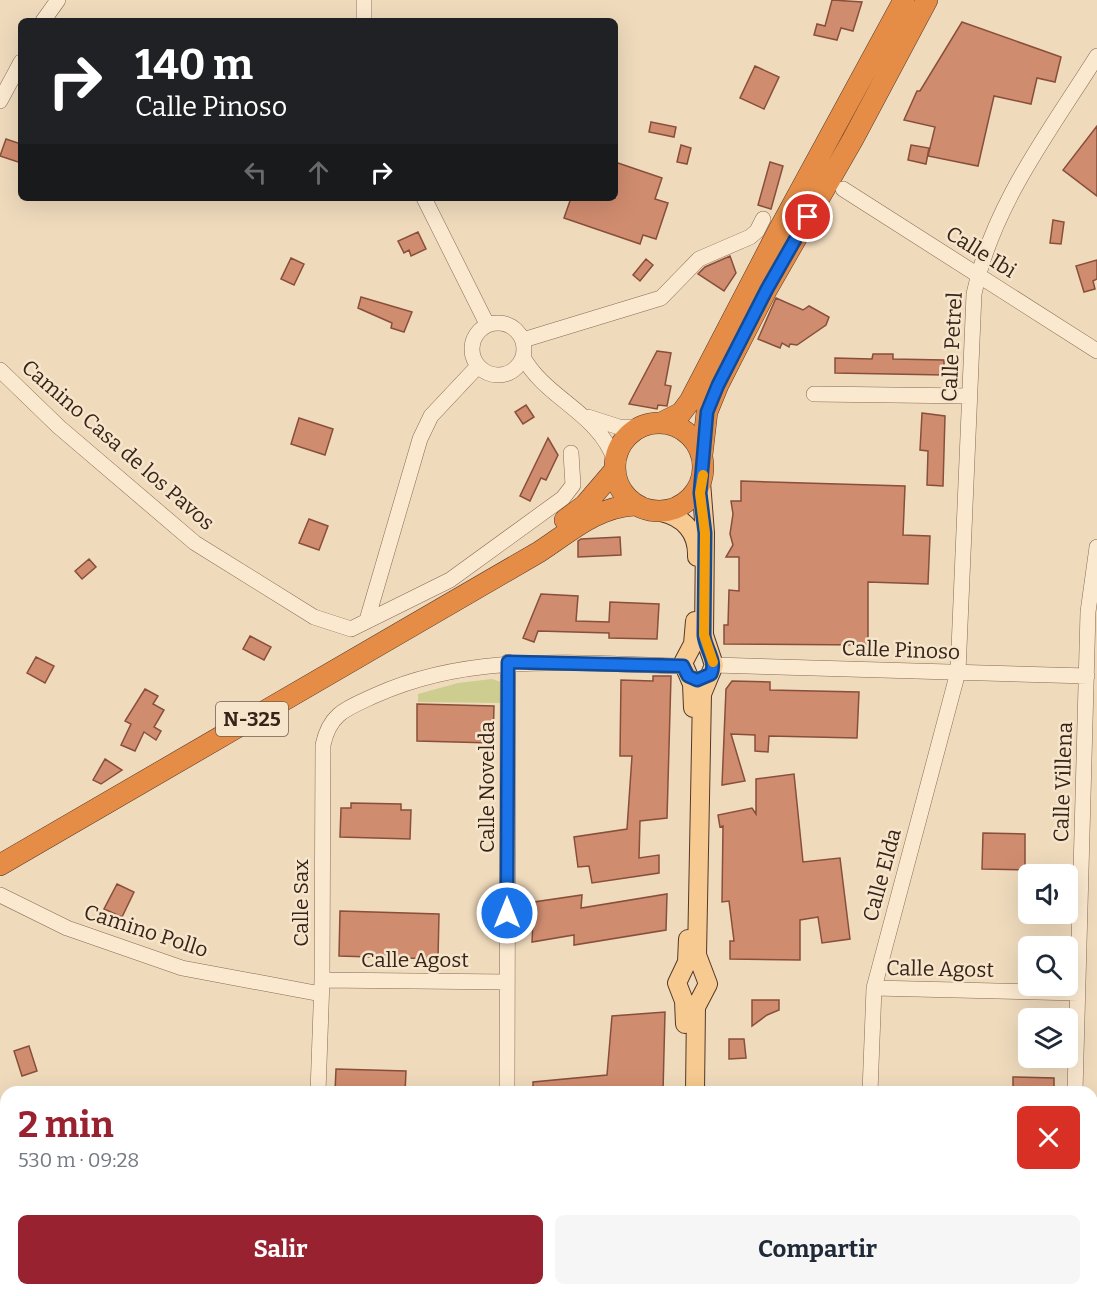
<!DOCTYPE html>
<html lang="es">
<head>
<meta charset="utf-8">
<style>
	:root { --surface:#fff; --page:#f6f6f7; --text:#1f2937; --muted:#747a83; --accent:#992231 }
	body { margin:0; font-family:Bitter,serif; background:var(--page); color:var(--text); height:100vh; display:flex; flex-direction:column; font-size:22px; white-space:nowrap }
	* { box-sizing:border-box; margin:0 }
	p { font-size:20px; color:var(--muted) }
	.icon { flex:none; width:33px; height:33px; fill:none; stroke:currentColor; stroke-width:2; stroke-linecap:round; stroke-linejoin:round }
	.map { position:relative; flex:1; overflow:hidden }
	.panel { position:absolute; left:0px; top:1086px; width:1098px; height:210px; display:flex; flex-direction:column; background:var(--surface); border-radius:18px 18px 0 0; box-shadow:0 6px 24px #0002 }
	.panel>* { flex:none }
	.guide { position:absolute; left:18px; top:18px; width:600px; height:183px; border-radius:9px; box-shadow:0 6px 24px #0002; background:#202124; color:#fff; overflow:hidden }
	.buttons { position:absolute; left:1018px; top:864px; display:grid; gap:12px }
	.buttons a { display:grid; place-items:center; width:60px; height:60px; border-radius:9px; background:var(--surface); box-shadow:0 6px 24px #0002; font-size:30px }
	.pin { position:absolute; display:grid; place-items:center; width:51px; height:51px; color:#fff; margin:-26px; border:3px solid #fff; border-radius:50%; box-shadow:0 2px 6px #0007 }
	.me { position:absolute; width:66px; margin:-33px; rotate:0deg; stroke-linejoin:round; filter:drop-shadow(0 0 4px #0008) }
	.turn { display:flex; align-items:center; gap:21px; height:126px; padding:0 18px; font-size:27px }
	.turn .icon { width:78px; height:78px; stroke-width:2.5 }
	.turn b { display:block; font-size:42px; line-height:51px }
	.lanes { display:flex; align-items:center; height:57px; padding:0 18px; background:#0003; justify-content:center; gap:30px; direction:ltr }
	.lanes .off { opacity:.35 }
	.round { display:grid; place-items:center; flex:none; width:63px; height:63px; border-radius:9px; background:var(--page) }
	.headline { display:flex; align-items:center; justify-content:space-between; height:102px; padding:0 18px }
	h1 { font-size:36px; font-weight:700; line-height:45px; color:var(--accent) }
	.action { display:flex; gap:12px; margin-top:auto; padding:12px 18px }
	.action a { flex:1; height:69px; border-radius:9px; background:var(--accent); color:#fff; font-size:24px; font-weight:700; line-height:69px; text-align:center }
	.action a+a { background:var(--page); color:var(--text) }
	.map>svg:first-child { display:block }
	.green { fill:#cdcd90 }
	.building { fill:#d08c6f; stroke:#884f3a; stroke-width:1.5 }
	.lines { fill:none; stroke-linecap:round; stroke-linejoin:round }
	.minor-casing { stroke:#876a55; stroke-width:16 }
	.major-casing { stroke:#54382a; stroke-width:20 }
	.highway-casing { stroke:#54382a; stroke-width:22 }
	.minor { stroke:#fae8cf; stroke-width:15 }
	.major { stroke:#f6ca90; stroke-width:18 }
	.highway { stroke:#e58c46; stroke-width:21 }
	.route-casing { stroke:#114b97; stroke-width:15 }
	.route { stroke:#1a73e8; stroke-width:10 }
	.slow { stroke:#f59e0b; stroke-width:10 }
	.labels { text-anchor:middle; stroke-width:5; stroke-linejoin:round; paint-order:stroke }
	.shield { fill:#f7e5cb; stroke:#705e4f; stroke-width:1.5 }
	.shield-label { font-size:20px; font-weight:bold; fill:#36241a }
	.street-label { font-size:21px; fill:#36241a; stroke:#f7e5cb }
</style>
</head>
<body>
<div class="map">
<svg width="1097" height="1296" viewBox="0 0 1097 1296">
	<rect width="100%" height="100%" fill="#efdabc"/>
	<path class="green" d="M492,679L501,682L500,703L418,702V694L458,683Z"/>
	<path class="building" d="M832,0L862,2L853,31L841,28L837,40L814,35L817,24L825,26Z
		M962,22L1061,57L1055,82L1037,78L1031,104L994,96L978,166L928,156L935,127L904,120L917,91H920Z
		M755,66L779,77L764,109L740,98Z
		M651,122L676,127L674,137L649,132Z
		M1097,126V196L1063,170Z
		M6,139L21,144V163L0,156Z
		M681,145L691,148L687,164L677,162Z
		M911,145L929,148L926,164L908,160Z
		M615,162L662,178L655,199L668,203L656,239L643,235L640,244L564,218L571,198H615Z
		M770,162L783,166L771,209L758,205Z
		M1053,220L1064,222L1061,244L1050,243Z
		M418,232L426,249L411,256L409,250L404,253L398,241Z
		M730,256L736,273L724,291L698,274L705,267Z
		M291,258L304,264L294,285L281,279Z
		M646,259L653,265L640,281L633,275Z
		M1097,260V279L1093,281L1095,289L1084,292L1076,266Z
		M361,297L412,312L404,332L391,328L392,323L358,308Z
		M776,298L803,310L809,306L829,317L826,325L797,345L790,344L789,347L782,343L780,348L758,339Z
		M657,351L671,353L665,385L671,386L667,406L658,405L657,409L629,404Z
		M873,354H893V359L944,360V375L835,373V358L872,359Z
		M526,405L534,417L523,424L515,412Z
		M922,413L945,416L943,486L927,485L928,451L920,450Z
		M299,418L333,429L325,455L291,444Z
		M548,438L558,455L546,480L541,478L530,501L520,496Z
		M741,481L905,486L903,535L930,536L928,584L868,582V645L724,644V625H728L729,590L739,591V557H726L733,545L730,534L733,514L731,501H741Z
		M309,519L328,526L319,550L299,543Z
		M620,537L621,555L578,557V541L581,539Z
		M89,559L96,567L82,579L75,571Z
		M541,594L578,596L576,621L609,622L610,602L659,604L657,639L609,638V633L538,631L534,642L523,638Z
		M250,636L271,647L264,660L243,649Z
		M36,657L54,666L45,683L27,673Z
		M653,676H671L667,818L640,821L639,858L659,855V873L592,883L589,866L578,867L574,837L627,829L632,756H620L621,680L653,681Z
		M732,681L770,682V690L859,692L857,738L769,736L768,752L755,751V735L731,734L745,781L722,785L726,689Z
		M145,689L158,696L153,704L164,710L154,727L161,731L156,740L144,732L135,751L121,745L131,724L125,721Z
		M417,704L494,706L493,743L417,741Z
		M105,759L122,770L101,784L93,780Z
		M794,774L803,862L840,858L850,939L822,943L818,917L800,920V960L730,959V941H734L729,901L722,902L723,826L720,827L718,815L752,808L756,814V779Z
		M351,803L401,804V810H411L410,839L340,837L341,808H351Z
		M983,833L1025,834V870L982,869Z
		M117,884L134,892L122,917L104,909Z
		M667,894L666,930L574,945V935L532,942L534,902L582,895L581,908Z
		M340,911L439,914L438,959L339,956Z
		M752,1000H779V1010L767,1015L752,1026Z
		M665,1012L663,1092H533V1082L607,1075L612,1016Z
		M729,1039H744L746,1058L729,1059Z
		M29,1046L37,1071L22,1076L14,1051Z
		M336,1069L406,1071L405,1092H335Z
		M1013,1077L1054,1078V1092H1013Z"/>
	<g class="lines">
		<defs>
			<path id="minor" d="M364,0V21
				M43,21L58,0
				M0,101L21,62
				M843,189L1097,351
				M424,198L487,324
				M472 349a26 26 0 1 1 52 0a26 26 0 1 1-52 0Z
				M523,340L661,298L699,259L750,237L757,231L763,219
				M523,357C546,399 599,413 615,461
				M0,370L59,427L195,543L314,617L351,629L450,580L563,498L573,485L571,453
				M814,394L970,396
				M588,417L619,427H637
				M367,620L420,439L431,416L478,366
				M714,665L1087,676
				M0,895L67,928L182,968L321,994
				M322,980L507,982
				M874,988L1078,993
				M318,1092L322,980L323,745C330,712 348,708 376,695C473,651 580,664 683,666
				M507,1092L508,662
				M870,1092L874,988L958,672L974,294C992,206 1050,131 1097,56
				M1075,1092L1088,612L1097,547
				M417,1290V1296
				M510,1290L511,1296
				M681,1290L683,1296
				M319,1296L324,1290
				M866,1296V1290"/>
			<path id="major" d="M661,512C684,517 698,533 697,557
				M693,708L692,684L683,663L693,644L695,621
				M685,1024L684,1001L677,983L687,962L688,939
				M695,1092L696,1007L708,984L697,955L702,694L714,665L704,635L705,533L701,482
				M1092,1274L1097,1273"/>
			<path id="highway" d="M615 467a44 44 0 1 1 88 0a44 44 0 1 1-88 0Z
				M661,423L681,413L690,401L781,226L904,0
				M702,455L707,412L718,385L767,289L853,139L927,0
				M565,520L585,505L614,471
				M0,865L539,552C570,532 596,507 635,505"/>
		</defs>
		<use href="#minor" class="minor-casing"/>
		<use href="#major" class="major-casing"/>
		<use href="#highway" class="highway-casing"/>
		<use href="#minor" class="minor"/>
		<use href="#major" class="major"/>
		<use href="#highway" class="highway"/>
	</g>
	<g class="lines">
		<defs>
			<path id="route" d="M507,913L508,662L683,666L688,676L697,680L711,674C717,660 705,649 704,635L705,533L700,493L707,412L718,385L767,289L808,217"/>
		</defs>
		<use href="#route" class="route-casing"/>
		<use href="#route" class="route"/>
		<path class="slow" d="M703,475L700,493L705,533L704,635L713,662"/>
	</g>
	<g class="labels">
		<rect class="shield" x="216" y="702" width="72" height="34" rx="4.5"/>
		<g class="shield-label">
			<text x="252" y="726">N-325</text>
		</g>
		<g class="street-label">
			<text transform="translate(981 252) rotate(32)" y="7">Calle Ibi</text>
			<text transform="translate(952 347) rotate(-87)" y="7">Calle Petrel</text>
			<text transform="translate(118 445) rotate(41)" y="7">Camino Casa de los Pavos</text>
			<text transform="translate(901 650) rotate(2)" y="7">Calle Pinoso</text>
			<text transform="translate(1063 782) rotate(-88)" y="7">Calle Villena</text>
			<text transform="translate(487 787) rotate(-90)" y="7">Calle Novelda</text>
			<text transform="translate(882 875) rotate(-75)" y="7">Calle Elda</text>
			<text transform="translate(301 903) rotate(-90)" y="7">Calle Sax</text>
			<text transform="translate(146 931) rotate(18)" y="7">Camino Pollo</text>
			<text x="415" y="967">Calle Agost</text>
			<text transform="translate(940 969) rotate(1)" y="7">Calle Agost</text>
		</g>
	</g>
</svg>
<div class="buttons">
<a><svg class="icon" aria-label="sound" viewBox="0 0 24 24"><path d="M4 9h4l5-4v14l-5-4H4zM17 9q2 3 0 6"/></svg></a>
<a><svg class="icon" aria-label="search" viewBox="0 0 24 24"><circle cx="10" cy="10" r="6"/><path d="M15 15l6 6"/></svg></a>
<a><svg class="icon" aria-label="layers" viewBox="0 0 24 24"><path d="M12 4l9 5-9 5-9-5zM3 14l9 5 9-5"/></svg></a>
</div>
<div class="pin" style="left:808px;top:217px;background:#d93025"><svg class="icon" aria-label="arrive" viewBox="0 0 24 24"><path d="M6 21V4h12l-3 4 3 4H6"/></svg></div>
<svg class="me" style="left:507px;top:913px" viewBox="-20 -20 40 40"><circle r="17" fill="#1a73e8" stroke="#fff" stroke-width="3"/><path d="M0-11L8 9 0 5-8 9z" fill="#fff"/></svg>
<div class="guide">
<div class="turn"><svg class="icon" aria-label="right" viewBox="0 0 24 24"><path d="M7 20v-9h11M14 6l5 5-5 5"/></svg><div><b>140 m</b>Calle Pinoso</div></div>
<div class="lanes"><svg class="icon off" aria-label="left" viewBox="0 0 24 24"><path d="M17 20v-9H6M10 6l-5 5 5 5"/></svg><svg class="icon off" aria-label="ahead" viewBox="0 0 24 24"><path d="M12 20V5M6 11l6-6 6 6"/></svg><svg class="icon" aria-label="right" viewBox="0 0 24 24"><path d="M7 20v-9h11M14 6l5 5-5 5"/></svg></div>
</div>
<section class="panel">
<div class="headline"><div><h1>2 min</h1><p>530 m · 09:28</p></div><a class="round" style="background:#d93025;color:#fff"><svg class="icon" aria-label="close" viewBox="0 0 24 24"><path d="M6 6l12 12M18 6L6 18"/></svg></a></div>
<div class="action"><a>Salir</a><a>Compartir</a></div>
</section>
</div>
</body>
</html>
